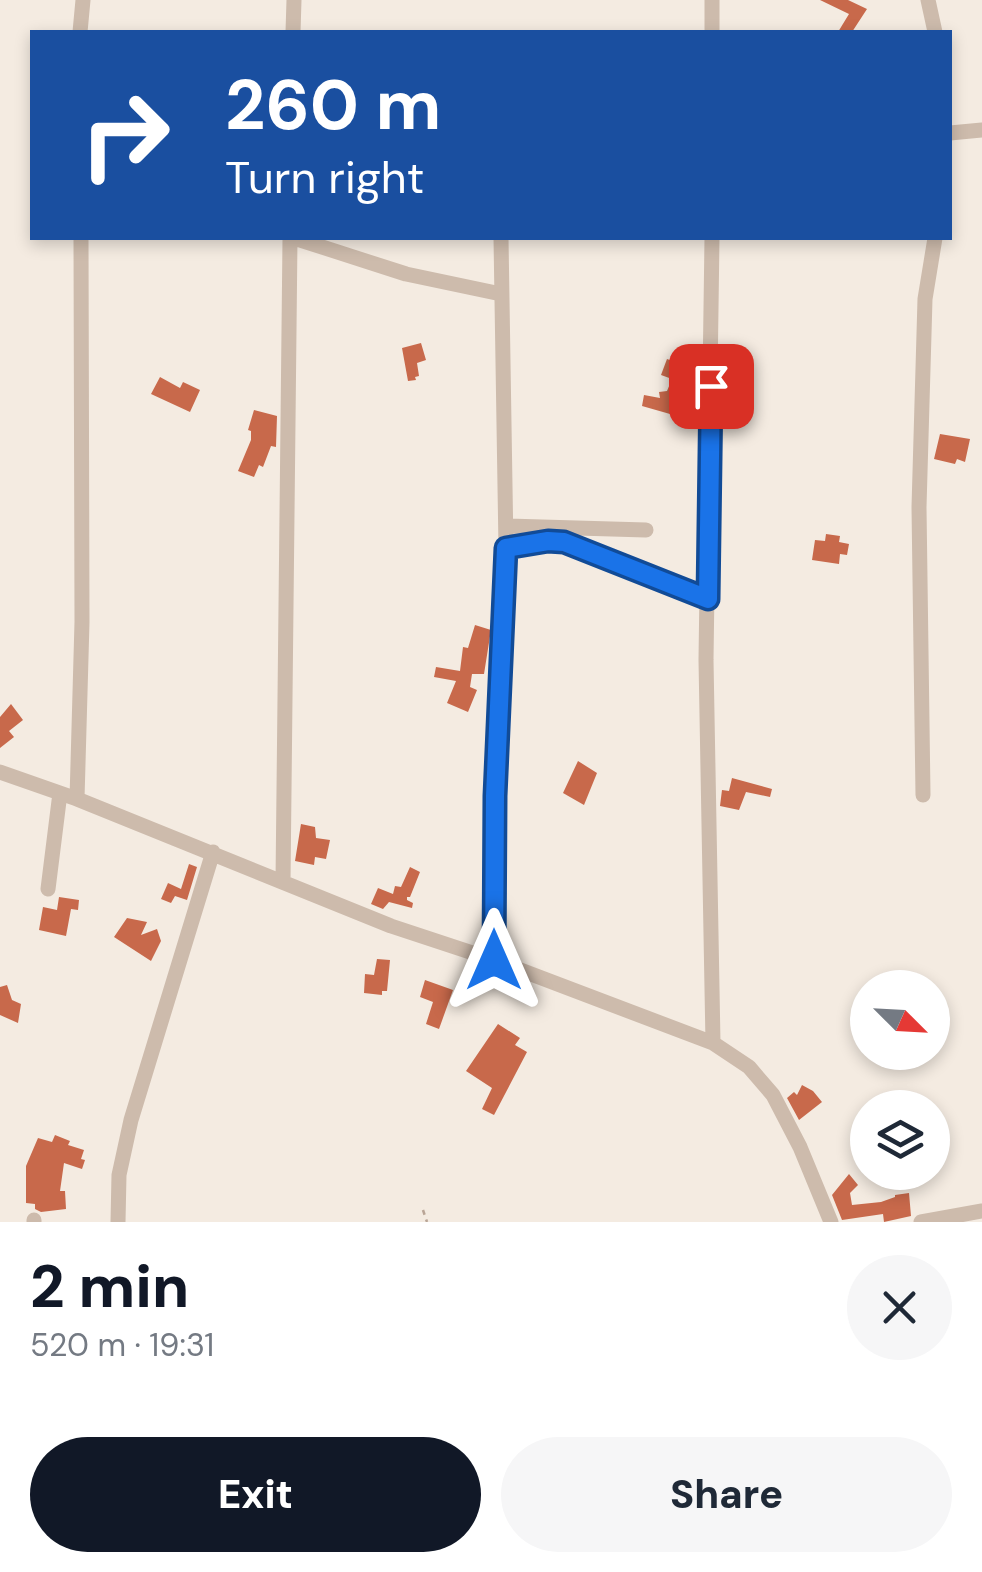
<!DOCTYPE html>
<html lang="en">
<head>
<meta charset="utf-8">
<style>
	:root { --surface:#fff; --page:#f6f6f7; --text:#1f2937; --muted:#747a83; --accent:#111827 }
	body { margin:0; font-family:"DM Sans",sans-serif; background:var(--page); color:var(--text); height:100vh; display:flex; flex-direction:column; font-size:38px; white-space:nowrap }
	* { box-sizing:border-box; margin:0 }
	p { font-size:32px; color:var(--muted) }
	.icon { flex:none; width:55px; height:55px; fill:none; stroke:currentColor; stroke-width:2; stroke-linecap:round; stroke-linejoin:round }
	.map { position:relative; height:1222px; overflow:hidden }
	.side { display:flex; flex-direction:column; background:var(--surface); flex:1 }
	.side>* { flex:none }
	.banner { position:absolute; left:30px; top:30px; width:922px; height:210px; border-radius:0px; box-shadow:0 5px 15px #0003; background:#1a4fa0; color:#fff; overflow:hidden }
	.needle { width:65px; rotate:114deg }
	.fabs { position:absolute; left:850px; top:970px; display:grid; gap:20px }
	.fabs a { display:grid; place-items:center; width:100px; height:100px; border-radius:50%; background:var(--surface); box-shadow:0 5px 15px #0003; font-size:50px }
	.pin { position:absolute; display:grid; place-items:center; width:85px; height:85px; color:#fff; margin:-42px; border-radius:20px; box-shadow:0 5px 15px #0006 }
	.me { position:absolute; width:110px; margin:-55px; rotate:0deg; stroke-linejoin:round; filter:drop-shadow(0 0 8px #0008) }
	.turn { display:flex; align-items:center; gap:35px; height:210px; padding:0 30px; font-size:45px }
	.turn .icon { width:130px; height:130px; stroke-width:2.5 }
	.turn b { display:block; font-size:70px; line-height:85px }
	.round { display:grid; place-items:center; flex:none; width:105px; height:105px; border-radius:52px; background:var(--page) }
	.summary { display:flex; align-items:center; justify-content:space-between; height:170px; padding:0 30px }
	h1 { font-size:60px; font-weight:800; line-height:75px; color:var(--accent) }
	.primary-button { display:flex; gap:20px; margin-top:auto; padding:20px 30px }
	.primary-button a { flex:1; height:115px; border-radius:60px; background:var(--accent); color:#fff; font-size:40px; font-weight:800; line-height:115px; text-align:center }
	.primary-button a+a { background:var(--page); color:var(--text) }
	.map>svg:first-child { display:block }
	.building { fill:#c8694b }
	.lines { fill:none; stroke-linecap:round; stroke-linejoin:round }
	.path { stroke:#b9a596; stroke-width:2.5; stroke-dasharray:5 5; stroke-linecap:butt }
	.minor { stroke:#cdbbac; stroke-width:15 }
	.route-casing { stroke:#114b97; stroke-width:25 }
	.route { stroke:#1a73e8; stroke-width:18 }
</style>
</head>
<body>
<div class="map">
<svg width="982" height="1222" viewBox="0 0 982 1222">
	<rect width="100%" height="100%" fill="#f4ebe1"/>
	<path class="building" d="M820,0H848L867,9L852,32H838L849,14Z
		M421,343L426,360L417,363L419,376L415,377L416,380L408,381L402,348Z
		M667,359L694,369L682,408L687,410L684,418L642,406L644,395L660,398L659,392L667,391L672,379L661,375Z
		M160,377L180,388L183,382L200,390L190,412L151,394Z
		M254,410L277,416L276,447L271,446L263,467L259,465L254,477L238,471L251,440V431L248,430Z
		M940,434L970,439L965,462L957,459L955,464L934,459Z
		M826,534L840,536L839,542L849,544L847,555L840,554L839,564L812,560L815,540L825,541Z
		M475,625L491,630L484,674H472L470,687L477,690L468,712L447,703L456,681L434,677L436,667L460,671L463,647L468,648Z
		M11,704L23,720L9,731L14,737L0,748V717Z
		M578,761L597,773L584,805L563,793Z
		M732,778L772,789L770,797L746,792L739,810L720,806L722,790L729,791Z
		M301,824L315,827L316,838L330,840L326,859L315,857L314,865L295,861Z
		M189,864L197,867L187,900L175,896L171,903L161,899L168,883L181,889Z
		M410,867L420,872L410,897H407V900L413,903L412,908L389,902L383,909L371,904L378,888L393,894L395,886L401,887Z
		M59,897L79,900L78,910L71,909L66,936L39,930L43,907L57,910Z
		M127,918L147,922L141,935L157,929L161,941L151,961L114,937Z
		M377,959L390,960L387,991H382V995L364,993L365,974L374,975Z
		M425,980L453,990L439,1029L426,1024L433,1002L420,997Z
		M7,985L12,1000L21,1004L18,1023L0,1015V987Z
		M498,1024L520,1038L515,1045L527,1052L494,1115L482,1109L492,1088L466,1071Z
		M802,1085L813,1091L822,1102L799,1120L787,1098L794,1092L797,1095Z
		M55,1135L70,1141L68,1145L84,1150L81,1159L85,1160L82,1169L64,1163L60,1191H65L66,1209L41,1212L35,1209V1204L26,1203V1166L38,1138L52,1142Z
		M849,1174L858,1185L850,1193L852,1205L881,1202L895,1197V1195L909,1193L911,1216L884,1222L883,1214L842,1220L832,1195Z"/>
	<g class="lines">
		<path class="path" d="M423,1210L427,1222"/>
		<path class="minor" d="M928,0L935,32
			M80,32L83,0
			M293,32L294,0
			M712,32V0
			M950,133L982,130
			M294,238L406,274L501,294
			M712,238L706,660L713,1043
			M506,526L646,530
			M506,548L548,541L564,542L707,599
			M0,772L77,799L391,926L494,960L713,1043L749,1067L773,1095L800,1147L831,1222
			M923,795L919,507L925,299L935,238
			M77,799L82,622L81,238
			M283,882L290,238
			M48,889L60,793
			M494,960L495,796L506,548L501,238
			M34,1220V1222
			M118,1222L119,1175L131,1120L213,852
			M921,1222L982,1211"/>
	</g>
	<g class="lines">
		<defs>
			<path id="route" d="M494,960L495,796L506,548L548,541L564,542L708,599L711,386"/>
		</defs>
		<use href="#route" class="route-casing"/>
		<use href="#route" class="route"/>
	</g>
</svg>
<div class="fabs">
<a><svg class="needle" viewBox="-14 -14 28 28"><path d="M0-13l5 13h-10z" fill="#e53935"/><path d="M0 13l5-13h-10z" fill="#747a83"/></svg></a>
<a><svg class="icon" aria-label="layers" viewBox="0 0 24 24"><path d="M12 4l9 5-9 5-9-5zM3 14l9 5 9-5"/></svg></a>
</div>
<div class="pin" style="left:711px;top:386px;background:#d93025"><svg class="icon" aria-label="arrive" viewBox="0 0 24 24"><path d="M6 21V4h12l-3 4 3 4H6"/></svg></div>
<svg class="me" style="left:494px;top:960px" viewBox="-20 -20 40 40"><path d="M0-17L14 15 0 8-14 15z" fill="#1a73e8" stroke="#fff" stroke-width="4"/></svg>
<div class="banner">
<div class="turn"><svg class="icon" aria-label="right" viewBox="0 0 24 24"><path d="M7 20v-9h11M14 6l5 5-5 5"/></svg><div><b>260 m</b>Turn right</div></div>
</div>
</div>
<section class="side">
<div class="summary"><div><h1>2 min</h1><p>520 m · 19:31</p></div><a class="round"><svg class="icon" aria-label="close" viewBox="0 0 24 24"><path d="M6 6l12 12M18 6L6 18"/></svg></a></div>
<div class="primary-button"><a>Exit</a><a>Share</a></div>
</section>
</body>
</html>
